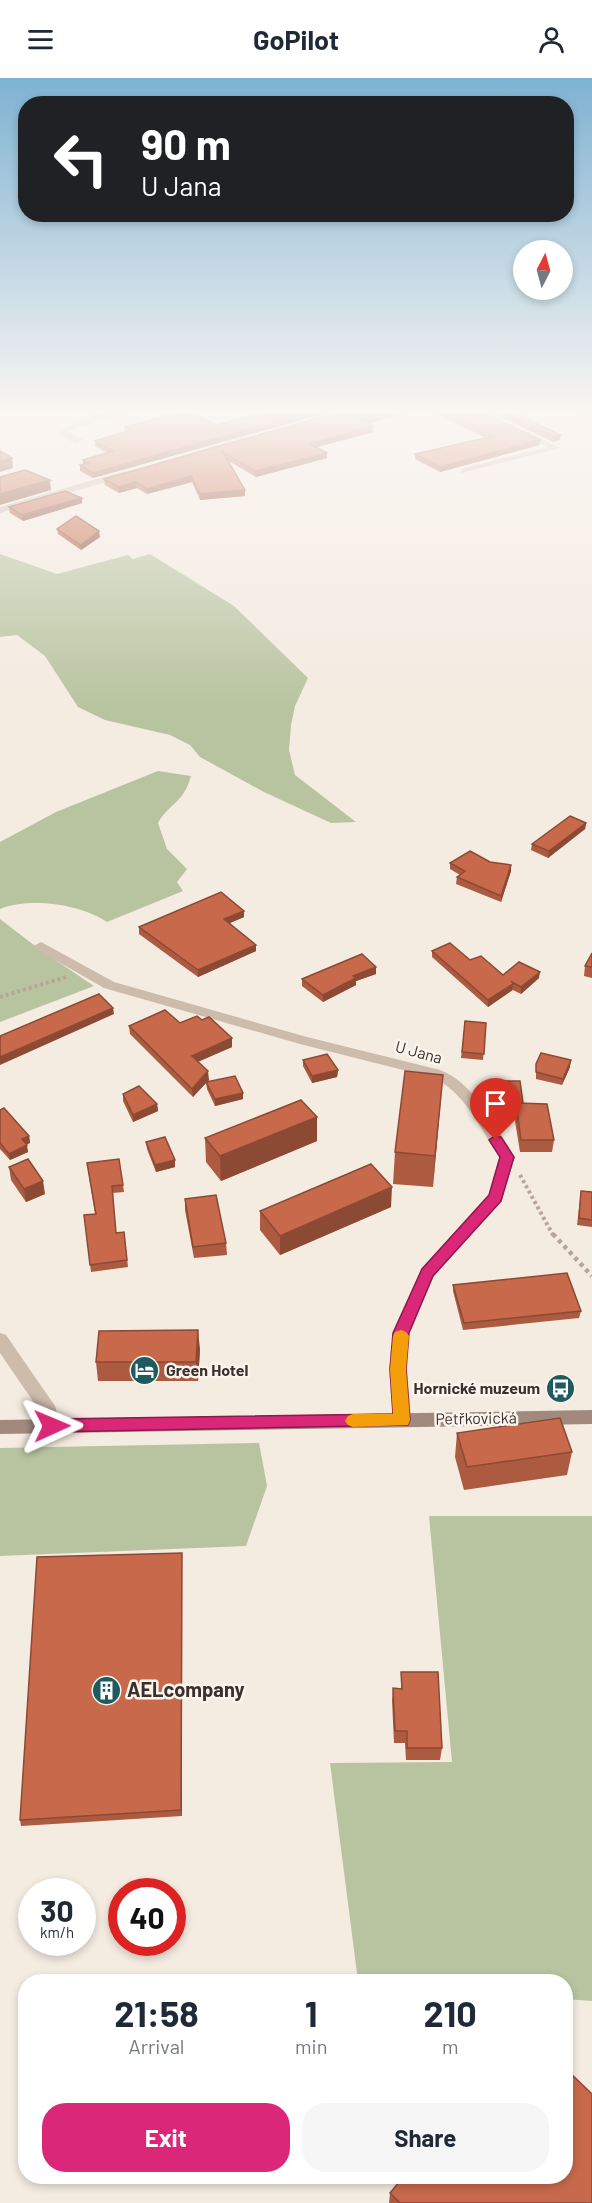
<!DOCTYPE html>
<html lang="en">
<head>
<meta charset="utf-8">
<style>
	:root { --surface:#fff; --page:#f6f6f7; --text:#1f2937; --muted:#747a83; --accent:#db2777 }
	body { margin:0; font-family:Barlow,sans-serif; background:var(--page); color:var(--text); height:100vh; display:flex; flex-direction:column; font-size:22px; white-space:nowrap }
	* { box-sizing:border-box; margin:0 }
	p { font-size:20px; color:var(--muted) }
	.icon { flex:none; width:33px; height:33px; fill:none; stroke:currentColor; stroke-width:2; stroke-linecap:round; stroke-linejoin:round }
	.map { position:relative; flex:1; overflow:hidden }
	.side { position:absolute; left:18px; top:1896px; width:555px; height:210px; display:flex; flex-direction:column; background:var(--surface); border-radius:24px; box-shadow:0 3px 9px #0003 }
	.side>* { flex:none }
	.hud { position:absolute; left:18px; top:18px; width:556px; height:126px; border-radius:24px; box-shadow:0 3px 9px #0003; background:#202124; color:#fff; overflow:hidden }
	.needle { width:39px; rotate:6deg }
	.buttons { position:absolute; left:513px; top:162px; display:grid; gap:12px }
	.buttons a { display:grid; place-items:center; width:60px; height:60px; border-radius:50%; background:var(--surface); box-shadow:0 3px 9px #0003; font-size:30px }
	.speed { position:absolute; left:18px; top:1800px; display:flex; gap:12px; font-size:30px; font-weight:700; text-align:center }
	.speed>* { display:grid; place-content:center; width:78px; height:78px; border-radius:50%; background:var(--surface); box-shadow:0 3px 9px #0003; line-height:1 }
	.speed small { font-size:15px; font-weight:400 }
	.speed .limit { border:9px solid #d22; background:#fff; color:#111 }
	.pin { position:absolute; display:grid; place-items:center; width:51px; height:51px; color:#fff; margin:-62px -26px; border-radius:50% 50% 50% 0; rotate:-45deg; box-shadow:0 0 6px #0007 }
	.pin .icon { rotate:45deg }
	.me { position:absolute; width:66px; margin:-33px; rotate:89deg; stroke-linejoin:round; filter:drop-shadow(0 0 4px #0008) }
	.turn { display:flex; align-items:center; gap:21px; height:126px; padding:0 24px; font-size:27px }
	.turn .icon { width:78px; height:78px; stroke-width:2.5 }
	.turn b { display:block; font-size:42px; line-height:51px }
	.eta { display:flex; justify-content:space-evenly; align-items:center; height:102px; text-align:center }
	.eta b { font-size:36px; font-weight:700; line-height:42px }
	.button { display:flex; gap:12px; margin-top:auto; padding:12px 24px }
	.button a { flex:1; height:69px; border-radius:24px; background:var(--accent); color:#fff; font-size:24px; font-weight:700; line-height:69px; text-align:center }
	.button a+a { background:var(--page); color:var(--text) }
	header { display:flex; justify-content:space-between; align-items:center; height:78px; padding:0 24px; background:var(--surface); font-size:27px; font-weight:700 }
	.map>svg:first-child { display:block }
	.green { fill:#b8c4a0 }
	.lines { fill:none; stroke-linecap:round; stroke-linejoin:round }
	.path-far1 { stroke:#b9a596; stroke-width:4; stroke-dasharray:3 3; stroke-linecap:butt }
	.path { stroke:#b9a596; stroke-width:4.5; stroke-dasharray:4 4; stroke-linecap:butt }
	.street { fill:#cdbbac; fill-rule:evenodd }
	.secondary { fill:#a18a7d; fill-rule:evenodd }
	.wall { fill:#ac5a40 }
	.shaded-wall { fill:#8c4a34 }
	.building { fill:#c8694b; stroke:#8c4a34; stroke-width:1.5 }
	.route { fill:#db2777; stroke:#8e194d; stroke-width:1.5 }
	.slow { fill:#f59e0b }
	.labels { text-anchor:middle; stroke-width:5; stroke-linejoin:round; paint-order:stroke }
	.street-label { font-size:16px; fill:#3b302b; stroke:#fbf5ee }
	.poi-label { font-size:16px; font-weight:bold; fill:#3b302b; stroke:#fbf5ee; text-anchor:start }
	.near-poi-label { font-size:20px; font-weight:bold; fill:#3b302b; stroke:#fbf5ee; text-anchor:start }
</style>
</head>
<body>
<header><svg class="icon" aria-label="menu" viewBox="0 0 24 24"><path d="M4 6h16M4 12h16M4 18h16"/></svg>GoPilot<svg class="icon" aria-label="person" viewBox="0 0 24 24"><circle cx="12" cy="8" r="4"/><path d="M4 21q1-7 8-7t8 7"/></svg></header>
<div class="map">
<svg width="592" height="2125" viewBox="0 0 592 2125">
	<rect width="100%" height="100%" fill="#f4ebe1"/>
	<path class="green" d="M114,332H146L101,342L69,353L77,360L84,361L76,366L59,356C75,340 93,337 114,332Z
		M0,476L57,496L128,477L133,481L150,476L234,528L308,600L295,628L291,647L289,672L295,697L356,744L331,745L264,714L200,679L190,667L170,657L105,642L78,629L45,578L17,557L0,559Z
		M158,693L191,698C183,726 170,724 158,745L167,771L187,791L177,804L183,813L107,844C80,826 30,819 0,831V764L56,734Z
		M0,841L39,871L94,908L0,944Z
		M259,1365L267,1408L246,1468L0,1478V1370Z
		M429,1438H592V1923L566,1921V1904L358,1903L330,1685L452,1684Z"/>
	<g class="lines">
		<path class="path-far1" d="M0,919L66,899
			M520,1097L553,1157"/>
		<path class="path" d="M553,1156L592,1198"/>
		<path class="street" d="M519,352H525L560,370L461,395V391L548,369L519,356Z
			M242,359L249,361L179,383L172,381Z
			M124,393L127,394V398L0,435V429Z
			M41,864L114,904L307,959L440,992C474,1005 496,1048 515,1079L501,1123L434,1198L409,1255L407,1291L411,1342L408,1347L402,1349L396,1347L393,1342L389,1291L393,1255L421,1191L489,1117L499,1079C480,1050 464,1012 431,999L300,966L104,910L36,871L34,868Z
			M0,1255L6,1257L55,1328L61,1348L58,1353L52,1355L46,1353L41,1335L0,1275Z"/>
		<path class="secondary" d="M592,1332V1346L0,1356V1342Z"/>
	</g>
	<path class="wall" d="M277,332H337L93,400L80,393V387L83,386V382L107,375L95,368V363L125,354V349L216,347Z
		M416,332L367,346L373,354L316,369L327,380L256,399L227,382L245,412V418L200,422L192,404L147,416L137,410L119,415L105,407L104,401Z
		M427,332H478L539,367L440,394L415,381V376L486,360Z
		M486,332H508L561,357L560,362L553,364Z
		M575,332H592V340Z
		M82,420V425L23,443L10,435L9,429Z
		M57,451L100,459L81,472L58,456Z
		M586,745L585,751L548,780L531,772L532,766Z
		M450,785L511,793L501,824L456,806L457,799L460,797L450,791Z
		M244,833V839L230,845L256,873L198,899L139,856V849Z
		M432,873L470,882L503,897L539,900L521,916L513,912L488,929L432,879Z
		M592,875V900L584,898L585,888Z
		M376,896L356,903V907L323,924L302,908V901Z
		M202,942L232,960V969L198,984L209,1002L207,1004L243,1021L215,1028L207,1011L206,1004L193,1019L130,956L129,948L180,945Z
		M465,943L486,945L483,982L461,980Z
		M303,982L338,992L337,999L312,1005L303,988Z
		M536,986L570,989L562,1007L536,1001Z
		M443,997L433,1109L393,1106L395,1074Z
		M493,1003L523,1025L554,1062L552,1074H520L514,1037L515,1033H495L492,1010Z
		M123,1016L157,1026L158,1033L133,1044L123,1023Z
		M0,1032L29,1058L30,1065L26,1066L28,1074L10,1082L0,1071Z
		M317,1039V1063L221,1103L206,1084L205,1060Z
		M146,1064L175,1082V1089L156,1094L147,1071Z
		M87,1085L123,1107L124,1114L112,1115L116,1155L124,1154L128,1189L91,1194L84,1137L95,1136Z
		M9,1089L45,1116L26,1124L11,1102Z
		M581,1113L592,1114V1149L577,1147Z
		M185,1121L226,1165L227,1177L194,1180L185,1132Z
		M391,1129L280,1177L260,1152V1133Z
		M453,1207L581,1233L579,1240L463,1252L453,1213Z
		M200,1271L198,1303H98L96,1284Z
		M457,1355L572,1374L567,1397L464,1412L455,1379Z
		M182,1481V1738L21,1748L20,1742Z
		M401,1594L442,1670L440,1682H406L405,1665H394L392,1623L393,1610L401,1611Z
		M390,2115L592,2125H389Z"/>
	<path class="shaded-wall" d="M318,332H337L93,400V395Z
		M398,332H416L360,348V342Z
		M373,348V354L310,371V366Z
		M561,357L560,362L553,364L554,359Z
		M540,362L539,367L440,394V389Z
		M327,375V380L256,399L255,393Z
		M12,380L13,390L0,394V383Z
		M191,398L192,404L147,416V411Z
		M50,402L51,412L0,427V416Z
		M136,404L137,410L119,415L118,409Z
		M245,412V418L200,422V416Z
		M82,420V425L23,443L22,437Z
		M99,453L100,459L81,472V467Z
		M586,745L585,751L548,780L549,773Z
		M511,787V793L501,824V818Z
		M244,833V839L225,847L224,841Z
		M256,867V873L198,899V892Z
		M376,889V896L356,903V907L323,924V917L353,898Z
		M540,894L539,900L521,916V909Z
		M513,906L512,912L488,929V922Z
		M113,930L114,936L0,987V979Z
		M232,960V969L192,986V978Z
		M571,982L570,989L562,1007L563,1001Z
		M338,992L337,999L312,1005V998Z
		M208,993L209,1002L193,1019L192,1011Z
		M443,997L440,1028L433,1109L435,1078Z
		M243,1015V1021L215,1028V1021Z
		M157,1026L158,1033L133,1044V1037Z
		M317,1039V1063L221,1103L220,1078Z
		M29,1058L30,1065L23,1068L22,1061Z
		M27,1067L28,1074L10,1082L9,1076Z
		M175,1082V1089L156,1094L155,1087Z
		M43,1103L45,1116L26,1124L24,1111Z
		M392,1109L391,1129L280,1177V1158Z
		M198,1252L200,1271L198,1303L196,1284Z
		M182,1475V1738L181,1732Z"/>
	<path class="building" d="M187,332L216,347L277,332H318L93,395L80,387L89,385L83,382L113,373L95,363L131,352L125,349Z
		M346,332H398L360,342L373,348L310,366L327,375L255,393L223,374L245,412L200,416L191,398L147,411L136,404L118,409L104,401Z
		M438,332H478L540,362L440,389L415,376L494,358Z
		M497,332H508L561,357L554,359Z
		M0,373L12,380L0,383Z
		M25,392L50,402L0,416V399Z
		M65,413L82,420L22,437L9,429Z
		M76,438L99,453L81,467L57,451Z
		M570,738L586,745L549,773L532,766Z
		M470,773L490,784L511,787L501,818L457,799L465,793L450,785Z
		M221,814L244,833L224,841L256,867L198,892L139,849Z
		M450,865L470,882L481,878L503,897L519,884L540,894L521,909L512,904L513,906L488,922L432,873Z
		M592,875V889L585,888Z
		M362,876L376,889L353,898L356,900L323,917L302,901Z
		M99,916L113,930L0,979V958Z
		M165,932L180,945L197,938L202,942L209,939L232,960L192,978L208,993L192,1011L129,948Z
		M465,943L486,945L484,976L462,974Z
		M541,975L571,982L563,1001L536,994V986Z
		M327,976L338,992L312,998L303,982Z
		M405,993L443,997L435,1078L395,1074Z
		M235,998L243,1015L215,1021L206,1004Z
		M493,1003H520L523,1025L496,1026Z
		M139,1008L157,1026L133,1037L123,1016Z
		M301,1022L317,1039L220,1078L205,1060Z
		M516,1025L547,1026L554,1062H521Z
		M4,1030L29,1058L22,1061L27,1067L9,1076L0,1065V1032Z
		M165,1059L175,1082L155,1087L146,1064Z
		M28,1081L43,1103L24,1111L9,1089Z
		M119,1081L123,1107L112,1108L116,1155L124,1154L127,1182L90,1187L84,1137L96,1136L87,1085Z
		M371,1086L392,1109L280,1158L260,1133Z
		M581,1113L592,1114V1142L579,1140Z
		M216,1117L226,1165L193,1169L185,1121Z
		M567,1195L581,1233L464,1245L453,1207Z
		M198,1252L196,1284H96L99,1253Z
		M560,1340L572,1374L467,1389L457,1355Z
		M182,1475L181,1732L20,1742L37,1479Z
		M401,1594H438L442,1670H407V1653H395L393,1610L402,1611Z
		M566,1991L592,2016V2125H400L390,2115L404,2098H566Z"/>
	<linearGradient id="sky" x2="0" y2="1"><stop stop-color="#7eb2d2"/><stop offset="0.53" stop-color="#faf6f2"/><stop offset="1" stop-color="#faf6f2" stop-opacity="0"/></linearGradient>
	<rect width="592" height="629" fill="url(#sky)"/>
	<path class="route" d="M496,1057L501,1059L514,1079L501,1123L433,1198L409,1255L406,1291L410,1342L408,1347L52,1354L46,1352L44,1348L46,1343L52,1341L393,1336L390,1291L393,1255L422,1191L489,1117L500,1079L489,1062Z"/>
	<path class="slow" d="M401,1252L406,1254L409,1258L406,1291L410,1342L408,1347L353,1349L348,1347L345,1343L348,1338L353,1336H393L390,1291L393,1258L395,1254Z"/>
	<defs>
		<symbol id="hotel-disc" viewBox="-11 -11 22 22"><circle r="9.5" fill="#1f5a5e" stroke="#fbf5ee"/><path d="M-6-4.5h1.5V1H6V5H4.5V3h-9V5H-6ZM-4 0a1.8 1.8 0 1 1 3.6 0ZM.5 0V-2.5h3Q6-2.5 6 0Z" fill="#fff"/></symbol>
		<symbol id="bus-disc" viewBox="-11 -11 22 22"><circle r="9.5" fill="#1f5a5e" stroke="#fbf5ee"/><path d="M-5-6H5V4H4V6H2V4H-2V6H-4V4H-5ZM-3.5-4V0h7V-4ZM-3.5 1.2v1.5H-2V1.2ZM2 1.2v1.5H3.5V1.2Z" fill="#fff"/></symbol>
		<symbol id="building-disc" viewBox="-11 -11 22 22"><circle r="9.5" fill="#1f5a5e" stroke="#fbf5ee"/><path d="M-4-6H4V6H1V3H-1V6H-4ZM-2.5-4.3h1.7v1.8h-1.7ZM.8-4.3h1.7v1.8H.8ZM-2.5-1h1.7V.8h-1.7ZM.8-1h1.7V.8H.8Z" fill="#fff"/></symbol>
	</defs>
	<g fill-rule="evenodd">
		<use href="#hotel-disc" x="128" y="1276" width="33" height="33"/>
		<use href="#bus-disc" x="544" y="1294" width="33" height="33"/>
		<use href="#building-disc" x="90" y="1596" width="33" height="33"/>
	</g>
	<g class="labels">
		<g class="street-label">
			<text transform="translate(419 974) rotate(15)" y="6">U Jana</text>
			<text transform="translate(476 1340) rotate(-1)" y="6">Petřkovická</text>
		</g>
		<g class="poi-label">
			<text x="166" y="1298">Green Hotel</text>
			<text x="540" y="1316" text-anchor="end">Hornické muzeum</text>
		</g>
		<g class="near-poi-label">
			<text x="127" y="1619">AELcompany</text>
		</g>
	</g>
</svg>
<div class="buttons">
<a><svg class="needle" viewBox="-14 -14 28 28"><path d="M0-13l5 13h-10z" fill="#e53935"/><path d="M0 13l5-13h-10z" fill="#747a83"/></svg></a>
</div>
<div class="speed"><div>30<small>km/h</small></div><div class="limit">40</div></div>
<div class="pin" style="left:496px;top:1062px;background:#d93025"><svg class="icon" aria-label="arrive" viewBox="0 0 24 24"><path d="M6 21V4h12l-3 4 3 4H6"/></svg></div>
<svg class="me" style="left:52px;top:1348px" viewBox="-20 -20 40 40"><path d="M0-17L14 15 0 8-14 15z" fill="#db2777" stroke="#fff" stroke-width="4"/></svg>
<div class="hud">
<div class="turn"><svg class="icon" aria-label="left" viewBox="0 0 24 24"><path d="M17 20v-9H6M10 6l-5 5 5 5"/></svg><div><b>90 m</b>U Jana</div></div>
</div>
<section class="side">
<div class="eta">
<div><b>21:58</b><p>Arrival</p></div>
<div><b>1</b><p>min</p></div>
<div><b>210</b><p>m</p></div>
</div>
<div class="button"><a>Exit</a><a>Share</a></div>
</section>
</div>
</body>
</html>
